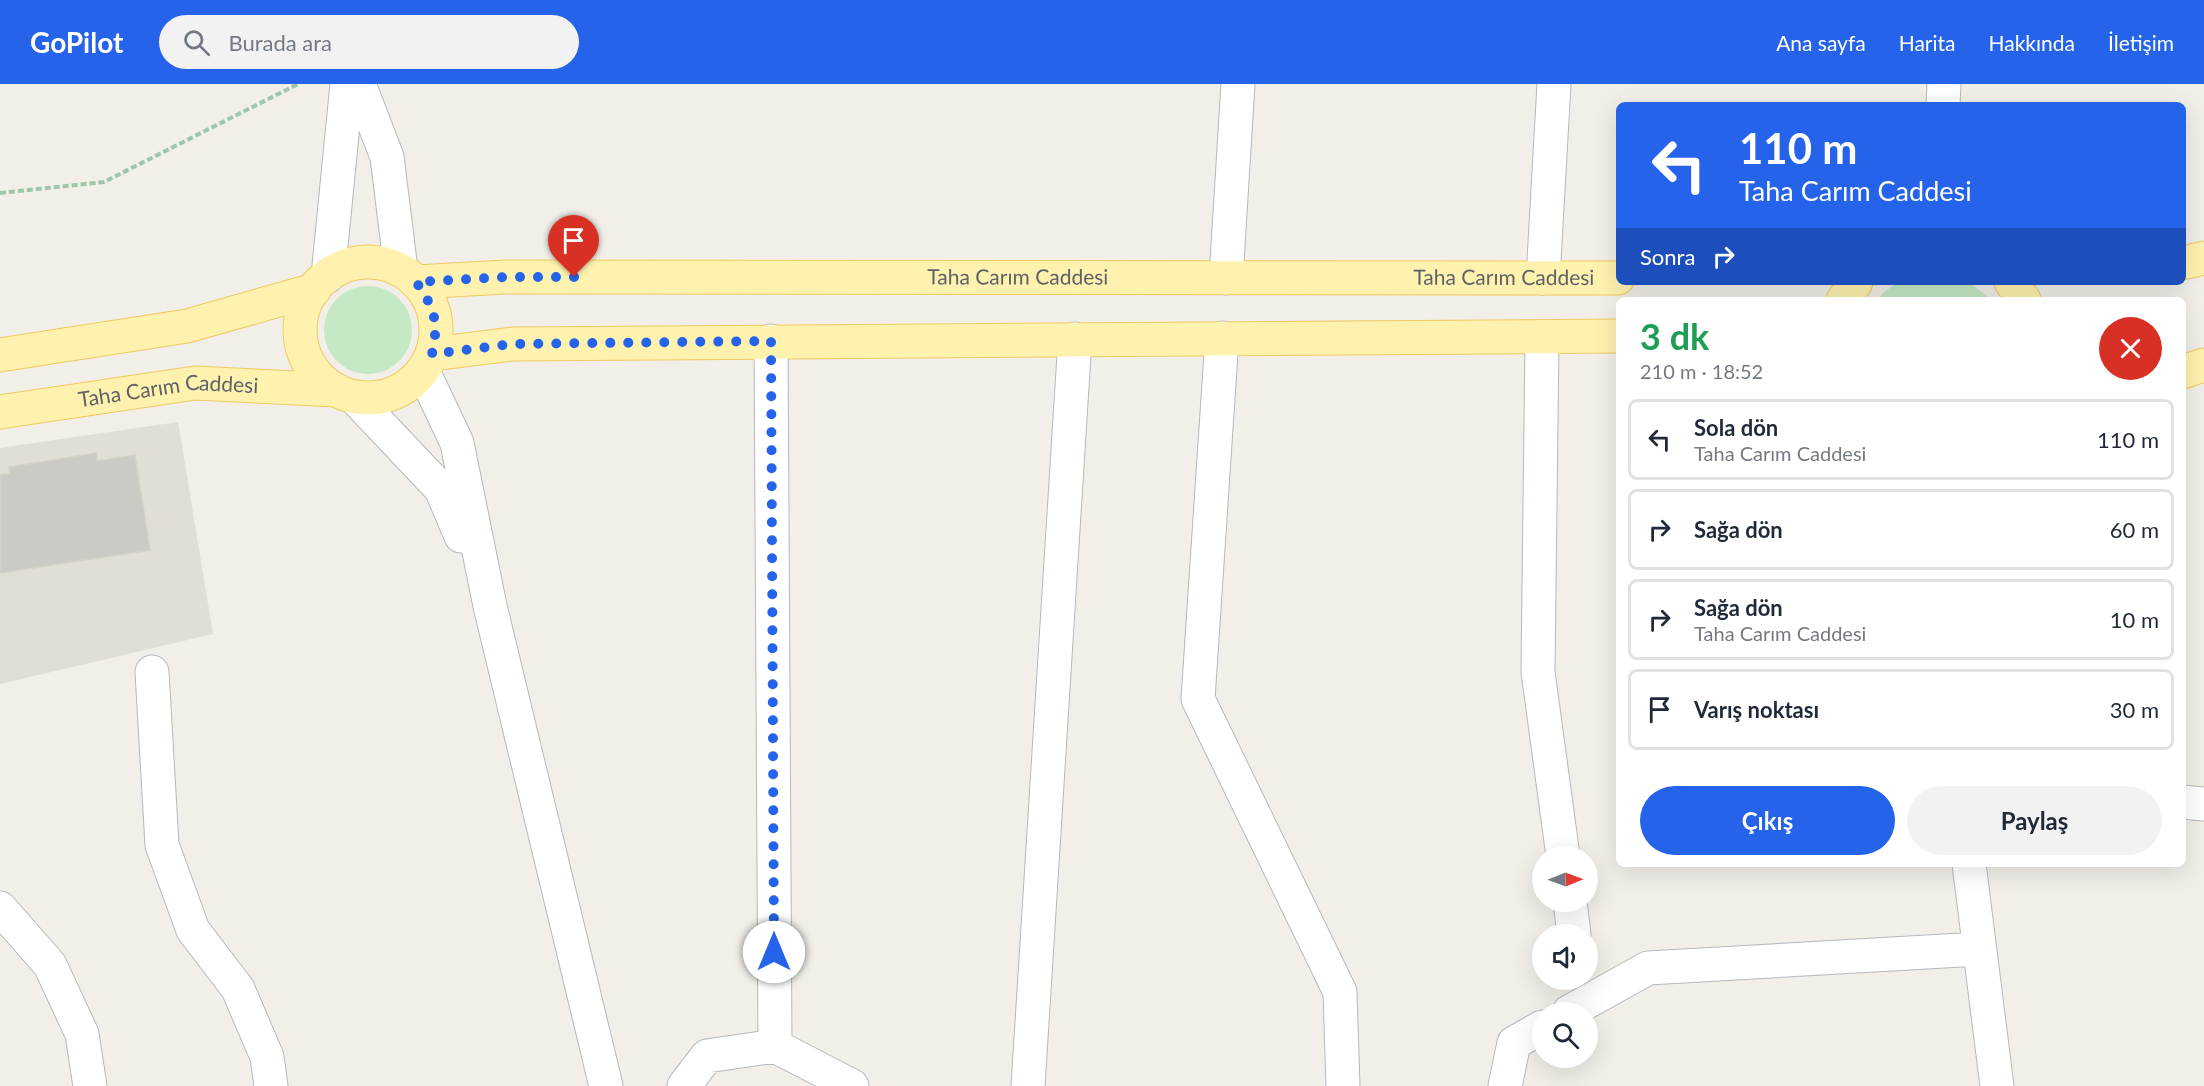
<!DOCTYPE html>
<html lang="tr">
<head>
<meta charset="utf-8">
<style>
	:root { --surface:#fff; --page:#f2f2f3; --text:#1f2937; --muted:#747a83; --line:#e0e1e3; --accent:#2563eb }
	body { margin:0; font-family:Lato,sans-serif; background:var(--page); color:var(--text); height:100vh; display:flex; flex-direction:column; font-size:22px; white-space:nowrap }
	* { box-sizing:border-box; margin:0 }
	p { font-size:20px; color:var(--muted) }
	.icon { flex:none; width:33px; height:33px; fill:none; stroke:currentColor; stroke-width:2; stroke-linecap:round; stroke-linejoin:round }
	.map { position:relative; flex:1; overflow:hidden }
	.details { position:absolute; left:1616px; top:213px; width:570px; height:570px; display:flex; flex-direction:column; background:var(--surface); border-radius:9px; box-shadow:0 6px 24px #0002 }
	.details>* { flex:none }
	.banner { position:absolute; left:1616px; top:18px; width:570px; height:183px; border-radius:9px; box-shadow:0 6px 24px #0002; background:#2563eb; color:#fff; overflow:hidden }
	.needle { width:39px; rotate:89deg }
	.fabs { position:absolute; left:1532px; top:762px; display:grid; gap:12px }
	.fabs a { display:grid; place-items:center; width:66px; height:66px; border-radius:50%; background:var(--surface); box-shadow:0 6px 24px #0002; font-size:30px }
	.pin { position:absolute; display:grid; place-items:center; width:51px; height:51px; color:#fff; margin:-62px -26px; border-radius:50% 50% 50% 0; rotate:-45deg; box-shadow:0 0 6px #0007 }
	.pin .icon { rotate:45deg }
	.me { position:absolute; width:66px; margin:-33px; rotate:0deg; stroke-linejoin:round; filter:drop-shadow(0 0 4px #0008) }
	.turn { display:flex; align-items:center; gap:21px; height:126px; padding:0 24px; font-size:27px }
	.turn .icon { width:78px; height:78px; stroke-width:2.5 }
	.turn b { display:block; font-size:42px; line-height:51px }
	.then { display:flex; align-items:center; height:57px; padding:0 24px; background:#0003; gap:12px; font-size:22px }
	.round { display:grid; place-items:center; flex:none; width:63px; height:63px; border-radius:32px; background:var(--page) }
	.overview { display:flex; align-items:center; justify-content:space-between; height:102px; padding:0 24px }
	h1 { font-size:36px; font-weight:700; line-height:45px; color:#1e9e55 }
	.primary-button { display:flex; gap:12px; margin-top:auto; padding:12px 24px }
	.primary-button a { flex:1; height:69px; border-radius:36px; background:var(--accent); color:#fff; font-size:24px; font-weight:700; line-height:69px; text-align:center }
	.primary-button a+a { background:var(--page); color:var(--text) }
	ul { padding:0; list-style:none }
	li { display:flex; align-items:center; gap:18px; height:81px; margin:0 12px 9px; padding:0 12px; border:3px solid var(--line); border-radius:9px }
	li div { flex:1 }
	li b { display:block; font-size:22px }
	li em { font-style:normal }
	header { display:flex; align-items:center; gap:36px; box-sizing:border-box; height:84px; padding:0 30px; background:var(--accent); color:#fff }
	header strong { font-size:28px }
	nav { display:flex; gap:33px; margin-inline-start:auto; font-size:21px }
	.search { width:420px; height:54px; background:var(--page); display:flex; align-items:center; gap:15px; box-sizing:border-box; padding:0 21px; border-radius:33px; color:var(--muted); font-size:22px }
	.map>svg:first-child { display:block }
	.education { fill:#e1ded6 }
	.green { fill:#c5e8c5 }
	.building { fill:#cccac5; stroke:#d6d1c6; stroke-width:1.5 }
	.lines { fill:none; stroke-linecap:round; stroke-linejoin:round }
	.street-casing { stroke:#b5b8bc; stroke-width:35 }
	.primary-casing { stroke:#f2c960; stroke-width:35 }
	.path { stroke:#9cc7a9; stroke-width:4; stroke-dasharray:6 3; stroke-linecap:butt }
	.street { stroke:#fff; stroke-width:33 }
	.primary { stroke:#fff2af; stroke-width:33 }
	.route { stroke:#2563eb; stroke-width:10; stroke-dasharray:0 18 }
	.labels { text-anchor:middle; stroke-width:4.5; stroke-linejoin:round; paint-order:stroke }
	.street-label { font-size:21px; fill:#5f6368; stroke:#fff }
</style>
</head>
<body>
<header>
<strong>GoPilot</strong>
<div class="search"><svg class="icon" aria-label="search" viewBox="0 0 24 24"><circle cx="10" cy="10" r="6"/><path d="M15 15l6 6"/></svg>Burada ara</div>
<nav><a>Ana sayfa</a><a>Harita</a><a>Hakkında</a><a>İletişim</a></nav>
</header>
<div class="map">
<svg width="2204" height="1002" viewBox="0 0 2204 1002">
	<rect width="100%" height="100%" fill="#f1efe8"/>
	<path class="education" d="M178,338L213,550L0,600V364Z"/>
	<path class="green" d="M1898,198H1969L1991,216H1877L1883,209Z
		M324 246a44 44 0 1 1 88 0a44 44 0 1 1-88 0Z"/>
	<path class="building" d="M96,369L97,377L135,371L150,466L0,489V391L10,390L9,383Z"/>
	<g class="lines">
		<defs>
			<path id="street" d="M359,0L387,73L401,186
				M1943,21L1944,0
				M328,192L347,0
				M1226,194L1238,0
				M1543,194L1554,0
				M1542,253L1538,588L1563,772
				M1222,254L1198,615L1340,908L1343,1002
				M771,257L775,962L852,1002
				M423,287L457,359L490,522L606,1002
				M354,313L441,405L461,452
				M152,588L162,761L193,846L238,905L267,973L271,1002
				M2182,718L2204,720
				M1969,780L1997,1002
				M1570,818L1574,850
				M0,824L50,881L82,950L90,1002
				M1569,928L1648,884L1979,865
				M684,1002L707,972L775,962
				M1028,1002L1075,255
				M1505,1002L1514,959L1542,943"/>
			<g id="primary">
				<circle cx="368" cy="246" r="68"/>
				<path d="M2182,179L2204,174"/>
				<path id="s1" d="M416,198L505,193L1618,194"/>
				<path d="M2011,198L2024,216"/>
				<path d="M1843,216L1856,198"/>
				<path d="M432,270L512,260L1618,252"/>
				<path d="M0,271L187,242L314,206"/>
				<path d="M2182,288L2204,281"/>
				<path id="s2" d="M0,328L195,299L336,306"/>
			</g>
		</defs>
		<use href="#street" class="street-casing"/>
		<use href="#primary" class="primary-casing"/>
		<path class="path" d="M0,109L104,98L298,0"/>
		<use href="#street" class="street"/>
		<use href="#primary" class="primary"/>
	</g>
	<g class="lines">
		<path class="route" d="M574,193H505L416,198C435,224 439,239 432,270L512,260L771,257L774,868"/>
	</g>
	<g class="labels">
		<g class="street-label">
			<text dy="7" stroke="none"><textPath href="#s1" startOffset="602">Taha Carım Caddesi</textPath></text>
			<text dy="7" stroke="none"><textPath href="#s1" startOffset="1088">Taha Carım Caddesi</textPath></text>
			<text dy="7" stroke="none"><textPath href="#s2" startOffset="170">Taha Carım Caddesi</textPath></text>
		</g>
	</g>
</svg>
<div class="fabs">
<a><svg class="needle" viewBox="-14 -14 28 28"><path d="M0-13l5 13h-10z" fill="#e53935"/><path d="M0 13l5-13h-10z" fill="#747a83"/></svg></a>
<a><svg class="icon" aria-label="sound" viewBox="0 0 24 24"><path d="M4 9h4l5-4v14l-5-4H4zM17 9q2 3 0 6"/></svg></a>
<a><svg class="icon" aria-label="search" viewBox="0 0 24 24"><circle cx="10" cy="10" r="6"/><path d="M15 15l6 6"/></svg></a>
</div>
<div class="pin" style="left:574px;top:193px;background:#d93025"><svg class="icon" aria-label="arrive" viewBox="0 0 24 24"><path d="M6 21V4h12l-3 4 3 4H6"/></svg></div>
<svg class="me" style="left:774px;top:868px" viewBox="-20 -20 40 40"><circle r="19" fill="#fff"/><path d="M0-13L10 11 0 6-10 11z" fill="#2563eb"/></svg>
<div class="banner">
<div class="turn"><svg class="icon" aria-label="left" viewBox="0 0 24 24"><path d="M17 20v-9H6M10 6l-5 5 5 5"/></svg><div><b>110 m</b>Taha Carım Caddesi</div></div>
<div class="then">Sonra<svg class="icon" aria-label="right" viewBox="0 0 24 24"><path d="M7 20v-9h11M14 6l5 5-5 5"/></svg></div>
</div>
<section class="details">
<div class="overview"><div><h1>3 dk</h1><p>210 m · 18:52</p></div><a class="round" style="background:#d93025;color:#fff"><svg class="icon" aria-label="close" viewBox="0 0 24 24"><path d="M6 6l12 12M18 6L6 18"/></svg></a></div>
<ul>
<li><svg class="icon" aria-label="left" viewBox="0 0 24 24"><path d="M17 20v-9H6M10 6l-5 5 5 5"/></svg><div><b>Sola dön</b><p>Taha Carım Caddesi</p></div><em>110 m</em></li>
<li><svg class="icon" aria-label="right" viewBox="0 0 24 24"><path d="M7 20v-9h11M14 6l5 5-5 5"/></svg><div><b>Sağa dön</b></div><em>60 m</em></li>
<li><svg class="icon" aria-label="right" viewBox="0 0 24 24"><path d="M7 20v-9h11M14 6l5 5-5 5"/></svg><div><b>Sağa dön</b><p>Taha Carım Caddesi</p></div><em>10 m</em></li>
<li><svg class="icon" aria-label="arrive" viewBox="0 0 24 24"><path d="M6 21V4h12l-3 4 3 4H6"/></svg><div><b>Varış noktası</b></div><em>30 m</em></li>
</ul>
<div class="primary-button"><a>Çıkış</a><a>Paylaş</a></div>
</section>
</div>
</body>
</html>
